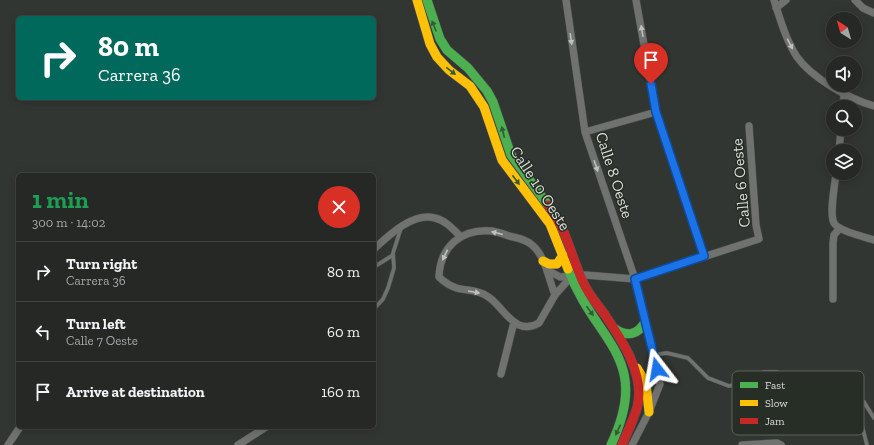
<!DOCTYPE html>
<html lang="en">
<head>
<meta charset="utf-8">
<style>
	:root { --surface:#262826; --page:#2e302e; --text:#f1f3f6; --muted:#a4a6a7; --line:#424443 }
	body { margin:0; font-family:"Zilla Slab",serif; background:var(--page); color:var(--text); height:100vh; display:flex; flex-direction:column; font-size:15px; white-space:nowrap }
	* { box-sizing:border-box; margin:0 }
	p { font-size:13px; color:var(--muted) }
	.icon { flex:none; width:22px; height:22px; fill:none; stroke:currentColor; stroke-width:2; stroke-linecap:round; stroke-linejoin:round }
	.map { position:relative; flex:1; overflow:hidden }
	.panel { position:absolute; left:16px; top:173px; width:360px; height:256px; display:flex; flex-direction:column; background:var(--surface); border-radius:6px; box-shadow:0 2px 10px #0003,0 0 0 1px var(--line) }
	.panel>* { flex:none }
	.banner { position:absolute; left:16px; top:16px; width:360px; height:84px; border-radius:6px; box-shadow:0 2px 10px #0003,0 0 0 1px var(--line); background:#00695c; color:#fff; overflow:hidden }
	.needle { width:26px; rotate:323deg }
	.tools { position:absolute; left:826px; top:12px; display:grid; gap:8px }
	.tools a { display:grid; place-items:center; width:36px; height:36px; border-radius:50%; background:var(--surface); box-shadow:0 2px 10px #0003,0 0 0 1px var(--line); font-size:20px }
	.pin { position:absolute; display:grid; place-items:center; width:34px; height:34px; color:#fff; margin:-41px -17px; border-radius:50% 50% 50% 0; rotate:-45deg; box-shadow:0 0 4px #0007 }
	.pin .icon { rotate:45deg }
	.me { position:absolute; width:44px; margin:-22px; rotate:346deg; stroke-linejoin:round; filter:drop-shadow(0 0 3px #0008) }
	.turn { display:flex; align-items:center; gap:14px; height:84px; padding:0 16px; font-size:18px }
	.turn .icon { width:52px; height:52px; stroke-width:2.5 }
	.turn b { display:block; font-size:28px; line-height:34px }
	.round { display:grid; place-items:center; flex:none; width:42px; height:42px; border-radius:21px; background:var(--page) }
	.overview { display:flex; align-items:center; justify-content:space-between; height:68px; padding:0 16px }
	h1 { font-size:24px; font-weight:700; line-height:30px; color:#1e9e55 }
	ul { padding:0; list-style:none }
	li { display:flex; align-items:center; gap:12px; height:60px; padding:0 16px; border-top:1px solid var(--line) }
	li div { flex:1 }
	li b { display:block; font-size:15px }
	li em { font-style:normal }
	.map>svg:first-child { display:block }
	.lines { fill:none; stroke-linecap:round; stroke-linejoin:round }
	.lane-casing { stroke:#505350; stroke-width:4.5 }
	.street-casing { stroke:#505350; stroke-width:8 }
	.fast-casing { stroke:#505350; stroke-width:10 }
	.slow-casing { stroke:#505350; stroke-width:10 }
	.jam-casing { stroke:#505350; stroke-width:10 }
	.lane { stroke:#6f726f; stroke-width:3.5 }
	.street { stroke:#6f726f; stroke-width:7 }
	.fast { stroke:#4caf50; stroke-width:9 }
	.slow { stroke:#ffc107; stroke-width:9 }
	.jam { stroke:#c62828; stroke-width:9 }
	.oneway { fill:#345b35 }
	.oneway2 { fill:#bec2bd }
	.route-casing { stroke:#114b97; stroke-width:10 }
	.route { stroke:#1a73e8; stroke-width:7 }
	.labels { text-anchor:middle; stroke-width:3; stroke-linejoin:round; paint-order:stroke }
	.street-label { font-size:16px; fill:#d8dcd7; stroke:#272e26 }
	.key { fill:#272e26; stroke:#5c625b; stroke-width:1 }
	.key-label { font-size:11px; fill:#d8dcd7 }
</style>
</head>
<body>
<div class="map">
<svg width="874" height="445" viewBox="0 0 874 445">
	<rect width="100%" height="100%" fill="#323632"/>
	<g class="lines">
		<defs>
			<path id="lane" d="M374,267L393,255
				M374,309L383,299L388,288L394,268L393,253L401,228
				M653,355L667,353L688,358L708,378L729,386L743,383L764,372H777L807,387L849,404L860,418L867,445
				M808,387L817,385L864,402L874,418"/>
			<path id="street" d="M566,0L585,132L635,279L660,384L649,412L632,445
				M636,0L656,112L704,257
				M774,0C780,19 786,40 797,57C812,78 849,99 874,106
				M855,0L863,8L874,13
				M776,8L786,0
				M843,107L844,94
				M585,132L656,112
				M839,151L841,129
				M836,173C835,185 829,213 834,223C838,231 865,237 874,240
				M374,249C389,235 413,212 435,218C445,220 453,229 460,236
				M546,267L549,271L560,277L585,275L635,279L759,239L756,225L749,126
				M555,295C549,280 545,255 532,245C526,239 517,238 509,236C504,234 497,232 492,231C461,228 440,247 439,277C459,296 470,285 487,296C499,303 506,319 519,325C526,328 532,327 539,323L555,295L571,277
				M833,299V243L834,235L840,228
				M501,374L514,322
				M8,445L20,427
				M238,445L266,427
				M742,445L777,443L781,445"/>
			<path id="fast" d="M427,0L440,39L447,50L468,68L487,91L493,102L511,155L548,205
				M568,269C595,342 653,357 611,445
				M615,329C627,337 638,335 645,322"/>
			<path id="slow" d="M417,0L430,44L437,57L449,70L470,86L484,107L502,160L550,224L568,269
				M543,261L549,264H557L563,255
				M637,368L646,383L649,412"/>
			<path id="jam" d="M548,205C568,232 570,254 583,282C588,294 598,305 605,315C622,340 646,376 637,408C633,421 627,433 622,445"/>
		</defs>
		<use href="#lane" class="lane-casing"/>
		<use href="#street" class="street-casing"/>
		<use href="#fast" class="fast-casing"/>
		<use href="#slow" class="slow-casing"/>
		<use href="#jam" class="jam-casing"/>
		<use href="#lane" class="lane"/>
		<use href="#street" class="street"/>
		<use href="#fast" class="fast"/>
		<use href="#slow" class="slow"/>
		<use href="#jam" class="jam"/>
	</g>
	<defs><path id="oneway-solid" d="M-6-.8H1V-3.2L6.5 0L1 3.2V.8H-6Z"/></defs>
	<g class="oneway">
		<use href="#oneway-solid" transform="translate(434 26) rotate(-112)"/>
		<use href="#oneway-solid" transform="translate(451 71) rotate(38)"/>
		<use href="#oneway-solid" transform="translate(503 132) rotate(-104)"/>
		<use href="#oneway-solid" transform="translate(516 180) rotate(53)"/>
		<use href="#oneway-solid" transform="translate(590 311) rotate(54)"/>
		<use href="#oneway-solid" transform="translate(618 430) rotate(115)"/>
	</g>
	<g class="oneway2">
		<use href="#oneway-solid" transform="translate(642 31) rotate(-100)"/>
		<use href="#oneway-solid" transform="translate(571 39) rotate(82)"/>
		<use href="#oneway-solid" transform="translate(790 44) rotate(62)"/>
		<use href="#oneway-solid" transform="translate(596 166) rotate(71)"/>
		<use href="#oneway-solid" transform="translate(497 233) rotate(-166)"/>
		<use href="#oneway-solid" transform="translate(445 255) rotate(115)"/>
		<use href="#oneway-solid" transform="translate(474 292) rotate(10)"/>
	</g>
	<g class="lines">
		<defs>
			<path id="route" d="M651,84L656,112L704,256L635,279L657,369"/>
		</defs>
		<use href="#route" class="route-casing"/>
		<use href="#route" class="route"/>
	</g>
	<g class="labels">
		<g class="street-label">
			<text transform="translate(615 175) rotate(72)" y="6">Calle 8 Oeste</text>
			<text transform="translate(740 183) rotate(-95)" y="6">Calle 6 Oeste</text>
			<text transform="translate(541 188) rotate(57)" y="6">Calle 10 Oeste</text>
		</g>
	</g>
	<rect x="732" y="371" width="132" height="64" rx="6" class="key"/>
	<rect x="740" y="382" width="18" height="6" fill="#4caf50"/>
	<rect x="740" y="400" width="18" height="6" fill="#ffc107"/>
	<rect x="740" y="418" width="18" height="6" fill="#c62828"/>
	<g class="key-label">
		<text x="765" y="389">Fast</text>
		<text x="765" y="407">Slow</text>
		<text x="765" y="425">Jam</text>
	</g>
</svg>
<div class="tools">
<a><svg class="needle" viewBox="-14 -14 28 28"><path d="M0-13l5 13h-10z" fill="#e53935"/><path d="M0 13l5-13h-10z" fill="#a4a6a7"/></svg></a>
<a><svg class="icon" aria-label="sound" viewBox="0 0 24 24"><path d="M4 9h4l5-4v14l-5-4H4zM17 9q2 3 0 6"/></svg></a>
<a><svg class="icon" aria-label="search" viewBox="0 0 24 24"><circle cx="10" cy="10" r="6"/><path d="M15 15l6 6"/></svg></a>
<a><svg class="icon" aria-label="layers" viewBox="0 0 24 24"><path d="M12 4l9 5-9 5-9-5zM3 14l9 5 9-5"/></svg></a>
</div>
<div class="pin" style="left:651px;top:84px;background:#d93025"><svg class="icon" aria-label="arrive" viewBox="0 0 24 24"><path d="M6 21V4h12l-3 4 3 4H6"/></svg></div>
<svg class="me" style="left:657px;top:369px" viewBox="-20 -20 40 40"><path d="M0-17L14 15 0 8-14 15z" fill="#1a73e8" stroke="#fff" stroke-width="4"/></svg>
<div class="banner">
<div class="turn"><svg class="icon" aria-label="right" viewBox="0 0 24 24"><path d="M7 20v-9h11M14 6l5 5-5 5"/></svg><div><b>80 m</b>Carrera 36</div></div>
</div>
<section class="panel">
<div class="overview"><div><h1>1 min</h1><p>300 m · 14:02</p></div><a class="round" style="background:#d93025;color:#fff"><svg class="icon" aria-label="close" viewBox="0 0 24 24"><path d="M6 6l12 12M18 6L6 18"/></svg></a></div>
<ul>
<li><svg class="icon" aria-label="right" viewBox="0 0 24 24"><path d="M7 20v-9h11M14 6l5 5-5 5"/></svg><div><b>Turn right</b><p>Carrera 36</p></div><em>80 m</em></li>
<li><svg class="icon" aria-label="left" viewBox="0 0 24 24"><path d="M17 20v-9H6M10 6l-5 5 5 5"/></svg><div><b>Turn left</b><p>Calle 7 Oeste</p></div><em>60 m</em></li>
<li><svg class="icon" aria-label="arrive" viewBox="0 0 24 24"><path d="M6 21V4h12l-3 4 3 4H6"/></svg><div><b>Arrive at destination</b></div><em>160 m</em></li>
</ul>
</section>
</div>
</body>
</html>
